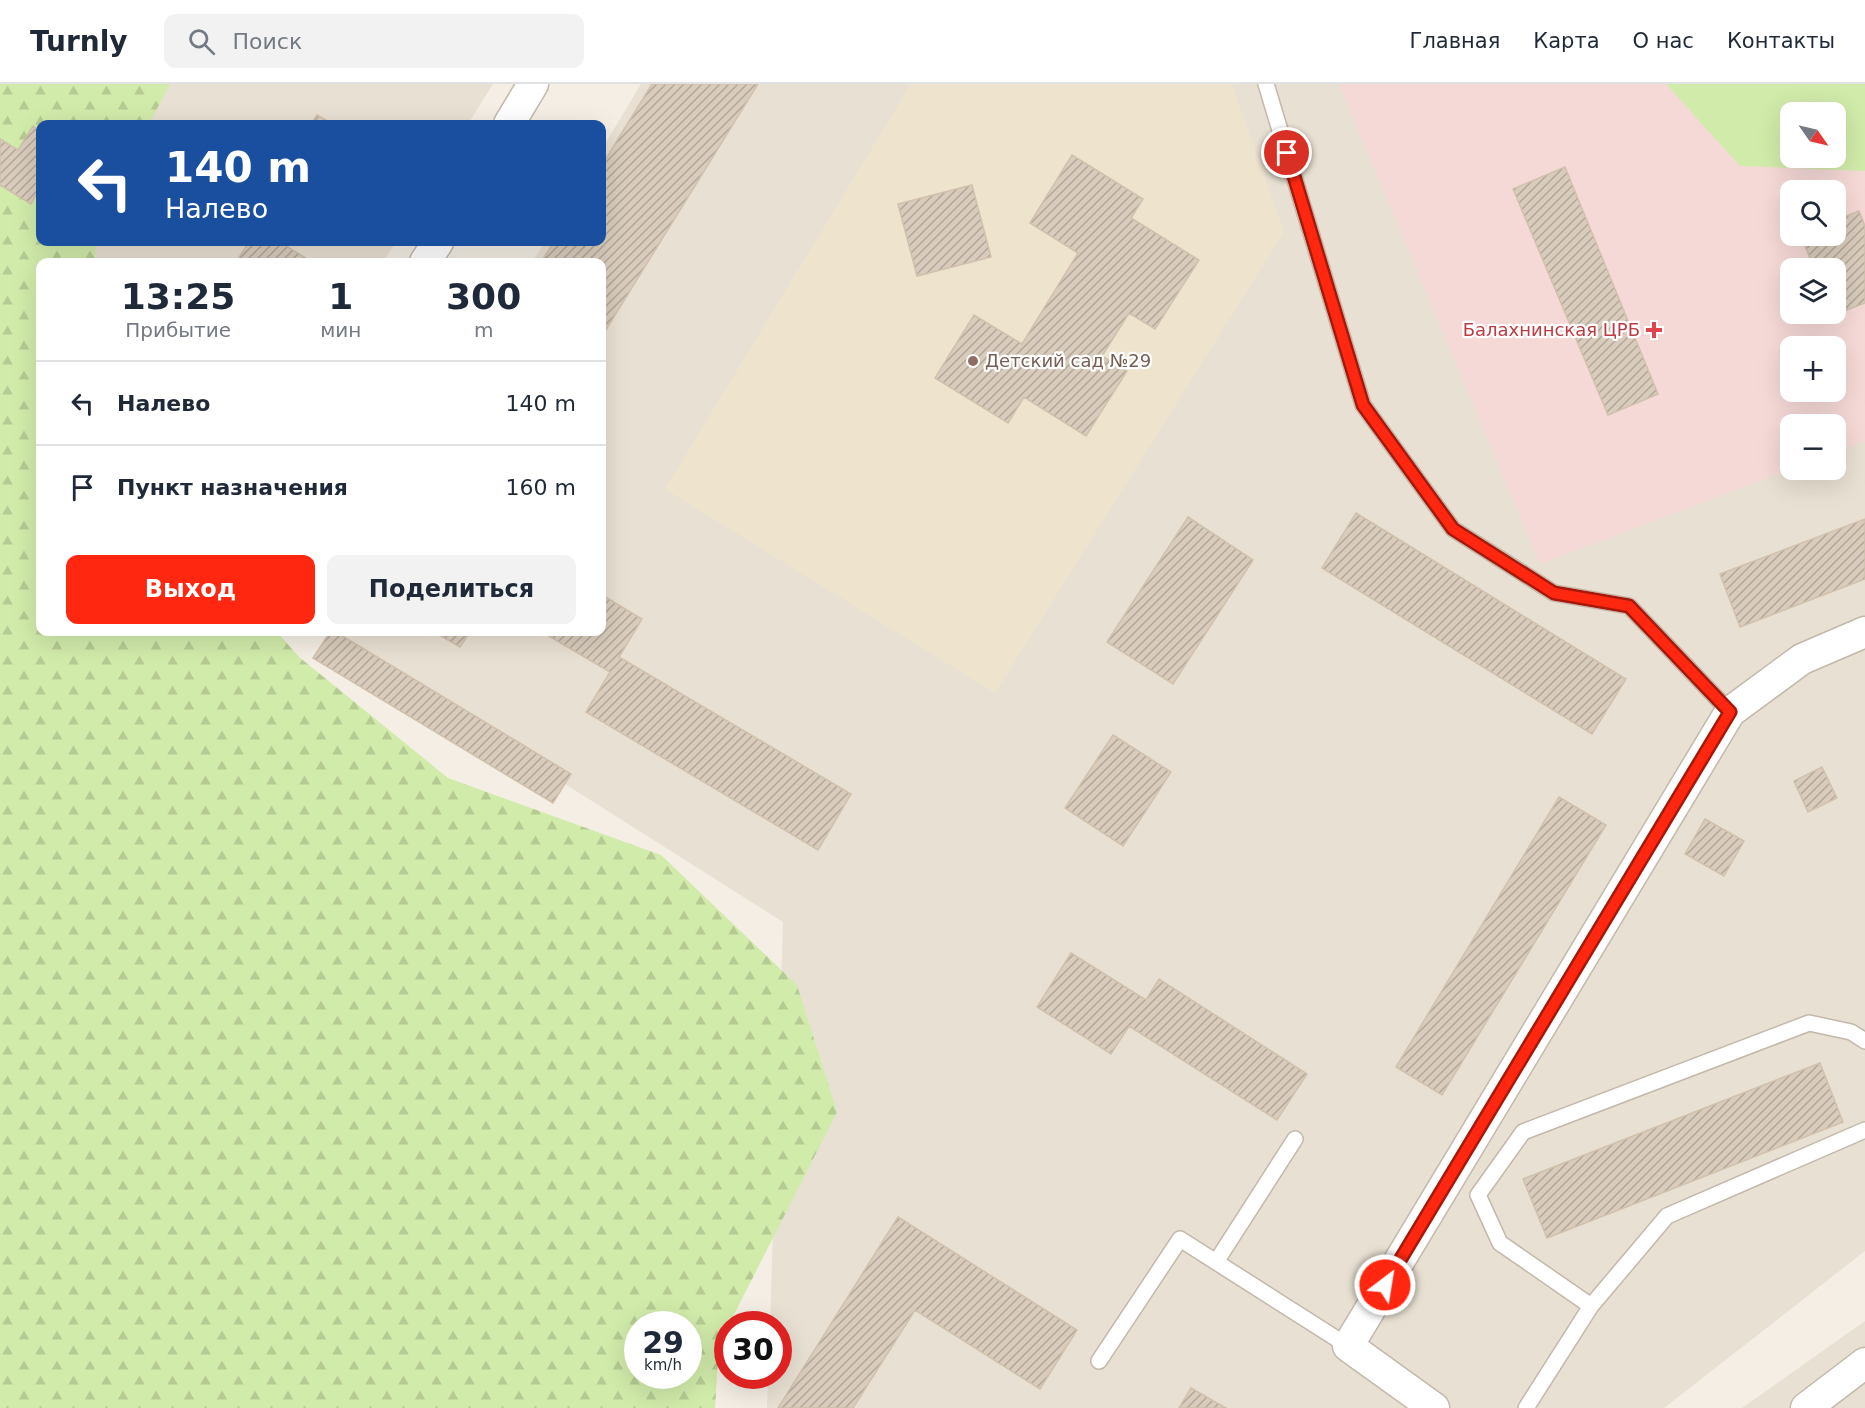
<!DOCTYPE html>
<html lang="ru">
<head>
<meta charset="utf-8">
<style>
	:root { --surface:#fff; --page:#f2f2f3; --text:#1f2937; --muted:#747a83; --line:#e0e1e3; --accent:#ff2710 }
	body { margin:0; font-family:"DejaVu Sans",sans-serif; background:var(--page); color:var(--text); height:100vh; display:flex; flex-direction:column; font-size:22px; white-space:nowrap }
	* { box-sizing:border-box; margin:0 }
	p { font-size:20px; color:var(--muted) }
	.icon { flex:none; width:33px; height:33px; fill:none; stroke:currentColor; stroke-width:2; stroke-linecap:round; stroke-linejoin:round }
	.map { position:relative; flex:1; overflow:hidden }
	.drawer { position:absolute; left:36px; top:174px; width:570px; height:378px; display:flex; flex-direction:column; background:var(--surface); border-radius:12px; box-shadow:0 6px 24px #0002 }
	.drawer>* { flex:none }
	.top-card { position:absolute; left:36px; top:36px; width:570px; height:126px; border-radius:12px; box-shadow:0 6px 24px #0002; background:#1a4fa0; color:#fff; overflow:hidden }
	.needle { width:39px; rotate:124deg }
	.buttons { position:absolute; left:1780px; top:18px; display:grid; gap:12px }
	.buttons a { display:grid; place-items:center; width:66px; height:66px; border-radius:12px; background:var(--surface); box-shadow:0 6px 24px #0002; font-size:30px }
	.speed { position:absolute; left:624px; top:1227px; display:flex; gap:12px; font-size:30px; font-weight:700; text-align:center }
	.speed>* { display:grid; place-content:center; width:78px; height:78px; border-radius:50%; background:var(--surface); box-shadow:0 6px 24px #0002; line-height:1 }
	.speed small { font-size:15px; font-weight:400 }
	.speed .limit { border:9px solid #d22; background:#fff; color:#111 }
	.pin { position:absolute; display:grid; place-items:center; width:51px; height:51px; color:#fff; margin:-26px; border:3px solid #fff; border-radius:50%; box-shadow:0 2px 6px #0007 }
	.me { position:absolute; width:66px; margin:-33px; rotate:31deg; stroke-linejoin:round; filter:drop-shadow(0 0 4px #0008) }
	.turn { display:flex; align-items:center; gap:21px; height:126px; padding:0 30px; font-size:27px }
	.turn .icon { width:78px; height:78px; stroke-width:2.5 }
	.turn b { display:block; font-size:42px; line-height:51px }
	.eta { display:flex; justify-content:space-evenly; align-items:center; height:102px; text-align:center }
	.eta b { font-size:36px; font-weight:600; line-height:42px }
	.primary-button { display:flex; gap:12px; margin-top:auto; padding:12px 30px }
	.primary-button a { flex:1; height:69px; border-radius:12px; background:var(--accent); color:#fff; font-size:24px; font-weight:600; line-height:69px; text-align:center }
	.primary-button a+a { background:var(--page); color:var(--text) }
	ul { padding:0; list-style:none }
	li { display:flex; align-items:center; gap:18px; height:84px; padding:0 30px; border-top:2px solid var(--line) }
	li div { flex:1 }
	li b { display:block; font-size:22px }
	li em { font-style:normal }
	header { display:flex; align-items:center; gap:36px; box-sizing:border-box; height:84px; padding:0 30px; background:var(--surface); border-bottom:2px solid var(--line) }
	header strong { font-size:28px }
	nav { display:flex; gap:33px; margin-inline-start:auto; font-size:21px }
	.search { width:420px; height:54px; background:var(--page); display:flex; align-items:center; gap:15px; box-sizing:border-box; padding:0 21px; border-radius:12px; color:var(--muted); font-size:22px }
	.map>svg:first-child { display:block }
	.residential { fill:#e8e0d2; fill-rule:evenodd }
	.education { fill:#eee3cd }
	.medical { fill:#f5d9d7; fill-rule:evenodd }
	.green { fill:#d1ebaa; fill-rule:evenodd }
	.forest { fill:url(#forest-firs); fill-rule:evenodd }
	.building { fill:url(#building-hatch); stroke:#d1c1ac; stroke-width:1.5 }
	.lines { fill:none; stroke-linecap:round; stroke-linejoin:round }
	.service-casing { stroke:#c3b8a9; stroke-width:18 }
	.minor-casing { stroke:#c3b8a9; stroke-width:33 }
	.service { stroke:#fff; stroke-width:15 }
	.minor { stroke:#fff; stroke-width:30 }
	.route-casing { stroke:#a6190a; stroke-width:15 }
	.route { stroke:#ff2710; stroke-width:10 }
	.health-dot { fill:#e0444e; stroke:#fff; stroke-width:2 }
	.education-dot { fill:#8d6e63; stroke:#fff; stroke-width:2 }
	.labels { text-anchor:middle; stroke-width:4.5; stroke-linejoin:round; paint-order:stroke }
	.health-label { font-size:18px; fill:#be3a42; stroke:#fff; text-anchor:end }
	.education-label { font-size:18px; fill:#785e54; stroke:#fff; text-anchor:start }
</style>
</head>
<body>
<header>
<strong>Turnly</strong>
<div class="search"><svg class="icon" aria-label="search" viewBox="0 0 24 24"><circle cx="10" cy="10" r="6"/><path d="M15 15l6 6"/></svg>Поиск</div>
<nav><a>Главная</a><a>Карта</a><a>О нас</a><a>Контакты</a></nav>
</header>
<div class="map">
<svg width="1865" height="1324" viewBox="0 0 1865 1324">
	<defs>
		<pattern id="forest-firs" width="22" height="20" patternUnits="userSpaceOnUse" patternTransform="scale(1.5)"><rect width="22" height="20" fill="#d1ebaa"/><path d="M5 1l3.5 6h-7zM16 11l3.5 6h-7z" fill="#b5cb93"/></pattern>
		<pattern id="building-hatch" width="6" height="6" patternUnits="userSpaceOnUse" patternTransform="scale(1.5)"><rect width="6" height="6" fill="#d9ccbc"/><path d="M-1 1l2-2M0 6l6-6M5 7l2-2" fill="none" stroke="#b2a79a"/></pattern>
	</defs>
	<rect width="100%" height="100%" fill="#f4eee4"/>
	<path class="residential" d="M0,0H493L468,40H40V158H396L383,178H40Z
		M641,0H1865V1167L1664,1324H767L768,1292H778V1240H770L783,838L325,548H602V178H532L545,158H602V65ZM1791,28H1836V74H1791ZM1791,106H1836V152H1791ZM1791,184H1836V230H1791ZM1791,262H1836V308H1791ZM1791,340H1836V386H1791Z
		M1865,1237V1324H1742Z"/>
	<path class="education" d="M911,0H1232L1284,148L995,609L665,405Z"/>
	<path class="medical" d="M1339,0H1865V357L1836,368V340H1791V385L1540,480ZM1791,28H1836V74H1791ZM1791,106H1836V152H1791ZM1791,184H1836V230H1791ZM1791,262H1836V308H1791Z"/>
	<path class="green" d="M1666,0H1865V87L1740,82ZM1791,28H1836V74H1791Z"/>
	<path class="forest" d="M0,0H170L149,40H40V158H96L95,178H40V548H277L299,573L448,694L661,771L797,901L837,1028L719,1260L715,1324H0ZM638,1240H688V1292H638Z"/>
	<path class="building" d="M652,0H758L602,252V178H541L554,158H602V81Z
		M317,31L333,40H311Z
		M33,42L40,47V104L31,120L0,101V55L18,66Z
		M1072,71L1143,115L1131,134L1199,176L1155,245L1129,229L1102,272L1127,287L1086,352L1024,313L1008,339L935,294L974,231L1022,260L1078,169L1030,139Z
		M1565,83L1658,310L1608,331L1513,105Z
		M972,101L991,173L917,192L898,120Z
		M1859,127L1865,142V219L1831,232V230H1836V184H1814L1801,152H1836V136Z
		M249,158H280L312,178H236Z
		M1356,429L1626,595L1592,650L1322,484Z
		M1188,433L1253,476L1173,600L1107,558Z
		M1865,435V495L1740,543L1720,490Z
		M602,511L642,535L619,573L851,710L818,766L586,628L610,588L542,548H602Z
		M330,548H336L571,690L553,719L313,574Z
		M434,548H470L460,563Z
		M1113,651L1171,688L1123,762L1065,724Z
		M1822,683L1837,714L1808,728L1794,697Z
		M1559,713L1606,741L1442,1011L1396,983Z
		M1705,735L1744,757L1724,792L1685,770Z
		M1071,869L1146,916L1159,895L1307,990L1277,1036L1129,942L1111,970L1037,923Z
		M1820,979L1843,1038L1547,1154L1523,1095Z
		M898,1133L1077,1246L1040,1305L915,1226L853,1324H778Z
		M1191,1304L1226,1324H1179Z"/>
	<g class="lines">
		<defs>
			<path id="service" d="M1266,0L1363,321L1453,445L1554,509L1629,522L1730,628
				M1865,957L1851,948L1809,939L1523,1048L1478,1111L1500,1159L1591,1222L1667,1132L1865,1046
				M1216,1178L1295,1055
				M1099,1277L1180,1155L1348,1262
				M1526,1324L1591,1222"/>
			<path id="minor" d="M509,40L533,0
				M425,178L438,158
				M1434,1324L1348,1262L1730,628L1802,575L1865,548
				M1806,1324L1865,1279"/>
		</defs>
		<use href="#service" class="service-casing"/>
		<use href="#minor" class="minor-casing"/>
		<use href="#service" class="service"/>
		<use href="#minor" class="minor"/>
	</g>
	<g class="lines">
		<defs>
			<path id="route" d="M1287,69L1363,321L1453,445L1554,509L1629,522L1730,628L1385,1201"/>
		</defs>
		<use href="#route" class="route-casing"/>
		<use href="#route" class="route"/>
	</g>
	<path class="health-dot" d="M1651 237h6v6h6v6h-6v6h-6v-6h-6v-6h6z"/>
	<circle class="education-dot" cx="973" cy="277" r="6"/>
	<g class="labels">
		<g class="health-label">
			<text x="1640" y="252">Балахнинская ЦРБ</text>
		</g>
		<g class="education-label">
			<text x="985" y="283">Детский сад №29</text>
		</g>
	</g>
</svg>
<div class="buttons">
<a><svg class="needle" viewBox="-14 -14 28 28"><path d="M0-13l5 13h-10z" fill="#e53935"/><path d="M0 13l5-13h-10z" fill="#747a83"/></svg></a>
<a><svg class="icon" aria-label="search" viewBox="0 0 24 24"><circle cx="10" cy="10" r="6"/><path d="M15 15l6 6"/></svg></a>
<a><svg class="icon" aria-label="layers" viewBox="0 0 24 24"><path d="M12 4l9 5-9 5-9-5zM3 14l9 5 9-5"/></svg></a>
<a>+</a>
<a>−</a>
</div>
<div class="speed"><div>29<small>km/h</small></div><div class="limit">30</div></div>
<div class="pin" style="left:1287px;top:69px;background:#d93025"><svg class="icon" aria-label="arrive" viewBox="0 0 24 24"><path d="M6 21V4h12l-3 4 3 4H6"/></svg></div>
<svg class="me" style="left:1385px;top:1201px" viewBox="-20 -20 40 40"><circle r="17" fill="#ff2710" stroke="#fff" stroke-width="3"/><path d="M0-11L8 9 0 5-8 9z" fill="#fff"/></svg>
<div class="top-card">
<div class="turn"><svg class="icon" aria-label="left" viewBox="0 0 24 24"><path d="M17 20v-9H6M10 6l-5 5 5 5"/></svg><div><b>140 m</b>Налево</div></div>
</div>
<section class="drawer">
<div class="eta">
<div><b>13:25</b><p>Прибытие</p></div>
<div><b>1</b><p>мин</p></div>
<div><b>300</b><p>m</p></div>
</div>
<ul>
<li><svg class="icon" aria-label="left" viewBox="0 0 24 24"><path d="M17 20v-9H6M10 6l-5 5 5 5"/></svg><div><b>Налево</b></div><em>140 m</em></li>
<li><svg class="icon" aria-label="arrive" viewBox="0 0 24 24"><path d="M6 21V4h12l-3 4 3 4H6"/></svg><div><b>Пункт назначения</b></div><em>160 m</em></li>
</ul>
<div class="primary-button"><a>Выход</a><a>Поделиться</a></div>
</section>
</div>
</body>
</html>
